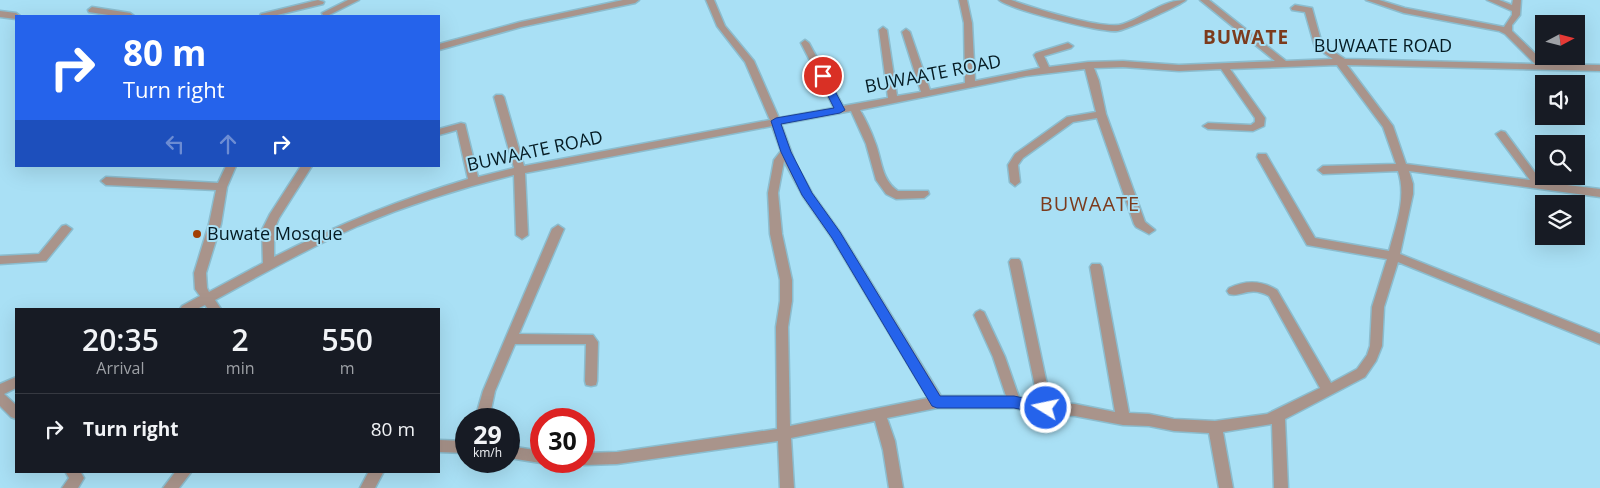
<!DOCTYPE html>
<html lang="en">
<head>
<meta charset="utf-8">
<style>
	:root { --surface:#171b24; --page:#20242c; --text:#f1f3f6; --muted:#9ea1a6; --line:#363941 }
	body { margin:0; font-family:"Open Sans",sans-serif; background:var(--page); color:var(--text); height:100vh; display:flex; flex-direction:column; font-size:19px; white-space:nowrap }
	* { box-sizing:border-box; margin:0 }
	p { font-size:16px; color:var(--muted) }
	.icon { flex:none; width:28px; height:28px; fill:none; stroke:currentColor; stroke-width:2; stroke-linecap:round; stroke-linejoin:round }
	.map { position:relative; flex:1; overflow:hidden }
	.sheet { position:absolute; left:15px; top:308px; width:425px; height:165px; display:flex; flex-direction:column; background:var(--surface); border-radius:0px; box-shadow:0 5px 20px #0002 }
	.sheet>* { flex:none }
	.hud { position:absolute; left:15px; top:15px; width:425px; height:152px; border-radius:0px; box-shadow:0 5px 20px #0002; background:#2563eb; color:#fff; overflow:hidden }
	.needle { width:32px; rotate:83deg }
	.tools { position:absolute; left:1535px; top:15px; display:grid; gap:10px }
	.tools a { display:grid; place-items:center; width:50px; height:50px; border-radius:0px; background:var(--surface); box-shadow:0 5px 20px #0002; font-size:25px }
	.speed { position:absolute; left:455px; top:408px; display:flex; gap:10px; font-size:25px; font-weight:700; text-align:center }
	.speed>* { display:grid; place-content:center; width:65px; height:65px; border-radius:50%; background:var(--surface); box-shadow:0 5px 20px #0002; line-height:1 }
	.speed small { font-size:12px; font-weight:400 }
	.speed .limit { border:8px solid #d22; background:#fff; color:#111 }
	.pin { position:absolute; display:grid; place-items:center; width:42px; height:42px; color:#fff; margin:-21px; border:2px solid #fff; border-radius:50%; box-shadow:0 1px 5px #0007 }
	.me { position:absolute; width:55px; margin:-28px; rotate:280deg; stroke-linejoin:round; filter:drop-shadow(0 0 4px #0008) }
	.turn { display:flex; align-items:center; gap:18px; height:105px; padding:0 25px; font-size:22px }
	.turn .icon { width:65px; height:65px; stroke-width:2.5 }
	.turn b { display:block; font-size:35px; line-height:42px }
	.lanes { display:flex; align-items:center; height:48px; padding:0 25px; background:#0003; justify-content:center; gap:25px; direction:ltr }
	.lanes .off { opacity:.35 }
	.eta { display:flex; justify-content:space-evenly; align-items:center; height:85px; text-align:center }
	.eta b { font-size:30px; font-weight:600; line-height:35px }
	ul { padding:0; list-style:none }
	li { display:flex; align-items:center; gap:15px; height:70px; padding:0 25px; border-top:1px solid var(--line) }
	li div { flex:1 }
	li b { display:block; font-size:19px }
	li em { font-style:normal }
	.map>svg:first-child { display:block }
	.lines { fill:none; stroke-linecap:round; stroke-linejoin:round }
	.minor-casing { stroke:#8bbdcf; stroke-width:3 }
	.minor { fill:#a9948b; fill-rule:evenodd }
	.route { fill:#2563eb; stroke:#184099 }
	.poi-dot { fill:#a23f03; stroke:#a9e0f5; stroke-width:2 }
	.labels { text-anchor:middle; stroke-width:4; stroke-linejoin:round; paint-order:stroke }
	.street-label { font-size:18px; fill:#051b23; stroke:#a9e0f5 }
	.poi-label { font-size:18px; fill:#051b23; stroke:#a9e0f5; text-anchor:start }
	.far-district-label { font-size:19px; font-weight:bold; letter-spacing:1px; fill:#7c3b1d; stroke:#a9e0f5 }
	.quarter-label { font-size:20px; letter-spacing:1px; fill:#7c3b1d; stroke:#a9e0f5 }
</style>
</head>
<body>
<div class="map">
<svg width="1600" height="488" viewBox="0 0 1600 488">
	<rect width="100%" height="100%" fill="#a9e0f5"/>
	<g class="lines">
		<defs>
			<path id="minor" d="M318,0L324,2L323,4L273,16H260L261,14Z
				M348,0H359L329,15H323L322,13Z
				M623,0H639L635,3L521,27L439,50V44L520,22Z
				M706,0H714L725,26L754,61L779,118L834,108L801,43L805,40L809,43L843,106L888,98L879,30L883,27L887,30L897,96L921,92L902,32L906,29L910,32L930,90L965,83L964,23L959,0H967L972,23L975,81L1040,68L1034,55L1036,53L1068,43L1073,46L1071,48L1044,56L1049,67L1088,62L1123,61L1179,65L1275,61L1200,0H1209L1286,61L1333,59L1315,47L1305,12L1292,10L1291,8L1295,5L1312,8L1322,44L1345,59L1535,64L1505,34L1499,31L1404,13L1366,0H1379L1405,8L1504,27L1512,15V11L1487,0H1499L1512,5L1513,0H1521L1520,15L1512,25V31L1546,64L1600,65V71L1347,65L1393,126L1406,164L1530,180L1496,134L1501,131L1505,132L1542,182L1600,189V197L1409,171L1413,184V194L1400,254L1600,334V344L1398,262L1384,307L1382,346L1376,361L1365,377L1285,419L1288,488H1274L1272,424L1223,432L1233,488H1219L1209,433L1174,431L1149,426L1123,425L1075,416L1046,414L1014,408H937L887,418L895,441L903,488H889L883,450L875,421L791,438L794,488H780L778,441L617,464L584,465L578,461H584V453L617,452L777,429L776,327L780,301V280L770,234L768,193L774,160L781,151L772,126L525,173L528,235L522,239L516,235L514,175C461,188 408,205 358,226C309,248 262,274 215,300L221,309H208L205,305L197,309H180L182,306L200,296L195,289L194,273L209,224L216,190L106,185L101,181L106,177L218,183L226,166H236L227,187L221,224L206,273L207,288L209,292L263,263L262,230L270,214L301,166H312L279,218L274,230V257C337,225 401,199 468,179L457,130L439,135V129L461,123L465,124L478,177L514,168L494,97L496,95H502L504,97L524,166L770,120L745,62L717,26ZM1337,65L1383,127L1396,164L1323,166L1318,170L1323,174L1398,171C1407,197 1396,225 1389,251L1315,238L1266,154H1258L1257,157L1307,245L1387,259L1372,307L1370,346L1367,355L1357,369L1331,383L1277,290C1261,280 1246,280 1229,288L1227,291L1229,294C1241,298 1249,285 1269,296L1320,388L1267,414L1215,421L1174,419L1149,414L1129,413L1102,267L1100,264H1092L1090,267L1115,412L1075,404L1051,403L1021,262L1019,259H1011L1009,262L1038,401L1019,397L1005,357L984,312L980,310L976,312L974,315L993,357L1006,396H941L840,232L812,193L795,162L781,124L851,111L866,144L876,180L886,194L896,199L924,198L929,194L928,191H898C881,180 882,159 875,142C871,131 866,120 860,110L1026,76L1085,69L1096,112L1067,117L1015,154L1008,165L1010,182L1015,186L1020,182L1018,165L1023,158L1073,122L1097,118L1134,224L1136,227L1149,234L1155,230L1145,222L1106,114L1099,81L1094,68L1123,67L1179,71L1221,69L1255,118V122L1251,125L1208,123L1203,126L1208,129L1253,131L1264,126L1265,118L1230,69ZM784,161L804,198L832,238L928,398L790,426L788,327L792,301V280L782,234L778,193Z
				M999,0H1011C1031,7 1105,31 1123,24C1145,17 1162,0 1186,0C1181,5 1124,31 1117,31C1102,33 1009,9 999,0Z
				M92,7L130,13L134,16H115L89,12L88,10Z
				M0,11L16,13L20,16H16V19L0,17Z
				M66,225L72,229L46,261L0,264V256L39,254L62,226Z
				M558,225L564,229L519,334L593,335L598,342L597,381L596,385L591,386L586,385L585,381L586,344H515L495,391L489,419H475L483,391L552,229Z
				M16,377V388L4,394L16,405V419L11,417L0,406V384Z
				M439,440L466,441V453L439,452Z
				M509,446L541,451V461H546L541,463L509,458Z
				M65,471H80L84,478L78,488H62L69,478Z
				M176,471H192L179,488H163Z
				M369,471H384L375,488H360Z"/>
		</defs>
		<use href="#minor" class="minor-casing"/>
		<use href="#minor" class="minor"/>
	</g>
	<path class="route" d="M823,73L827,76L845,110L840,113L781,124L791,152L812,193L840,232L940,396H1014L1051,404L1053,408L1051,412L1046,414L1014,408H937L932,406L832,238L802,195L781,152L771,121L776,118L834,108L818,76Z"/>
	<circle class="poi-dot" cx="197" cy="234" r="5"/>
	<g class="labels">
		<g class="street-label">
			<text x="1383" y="52">BUWAATE ROAD</text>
			<text transform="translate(933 74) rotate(-11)" y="6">BUWAATE ROAD</text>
			<text transform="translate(535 151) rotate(-12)" y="6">BUWAATE ROAD</text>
		</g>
		<g class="poi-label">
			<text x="207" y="240">Buwate Mosque</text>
		</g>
		<g class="far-district-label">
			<text x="1246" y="44">BUWATE</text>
		</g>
		<g class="quarter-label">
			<text x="1090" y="211">BUWAATE</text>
		</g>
	</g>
</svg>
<div class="tools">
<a><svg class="needle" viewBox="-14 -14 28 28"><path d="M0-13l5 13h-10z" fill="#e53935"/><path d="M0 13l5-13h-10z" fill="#9ea1a6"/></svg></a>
<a><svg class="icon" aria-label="sound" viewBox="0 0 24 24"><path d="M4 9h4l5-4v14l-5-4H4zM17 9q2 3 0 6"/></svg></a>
<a><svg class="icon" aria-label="search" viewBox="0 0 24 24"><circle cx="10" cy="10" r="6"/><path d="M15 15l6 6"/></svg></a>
<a><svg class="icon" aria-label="layers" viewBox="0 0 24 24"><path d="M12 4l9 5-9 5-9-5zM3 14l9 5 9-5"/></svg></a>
</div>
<div class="speed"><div>29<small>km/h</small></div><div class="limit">30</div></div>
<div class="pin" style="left:823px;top:76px;background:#d93025"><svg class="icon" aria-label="arrive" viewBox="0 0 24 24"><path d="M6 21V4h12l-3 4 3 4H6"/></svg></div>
<svg class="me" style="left:1046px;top:408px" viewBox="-20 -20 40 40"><circle r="17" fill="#2563eb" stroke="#fff" stroke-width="3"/><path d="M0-11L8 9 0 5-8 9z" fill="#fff"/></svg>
<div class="hud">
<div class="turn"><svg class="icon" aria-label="right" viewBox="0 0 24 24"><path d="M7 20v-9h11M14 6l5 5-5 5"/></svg><div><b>80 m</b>Turn right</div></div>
<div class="lanes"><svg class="icon off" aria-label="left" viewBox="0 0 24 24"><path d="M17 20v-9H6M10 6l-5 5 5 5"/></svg><svg class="icon off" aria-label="ahead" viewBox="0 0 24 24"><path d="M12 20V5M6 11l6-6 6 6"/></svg><svg class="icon" aria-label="right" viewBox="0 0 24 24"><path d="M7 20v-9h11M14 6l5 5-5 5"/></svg></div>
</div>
<section class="sheet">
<div class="eta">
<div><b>20:35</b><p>Arrival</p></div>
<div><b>2</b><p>min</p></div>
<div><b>550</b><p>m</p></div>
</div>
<ul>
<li><svg class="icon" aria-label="right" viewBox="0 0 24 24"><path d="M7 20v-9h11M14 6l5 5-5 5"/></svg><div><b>Turn right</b></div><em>80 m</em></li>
</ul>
</section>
</div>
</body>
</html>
